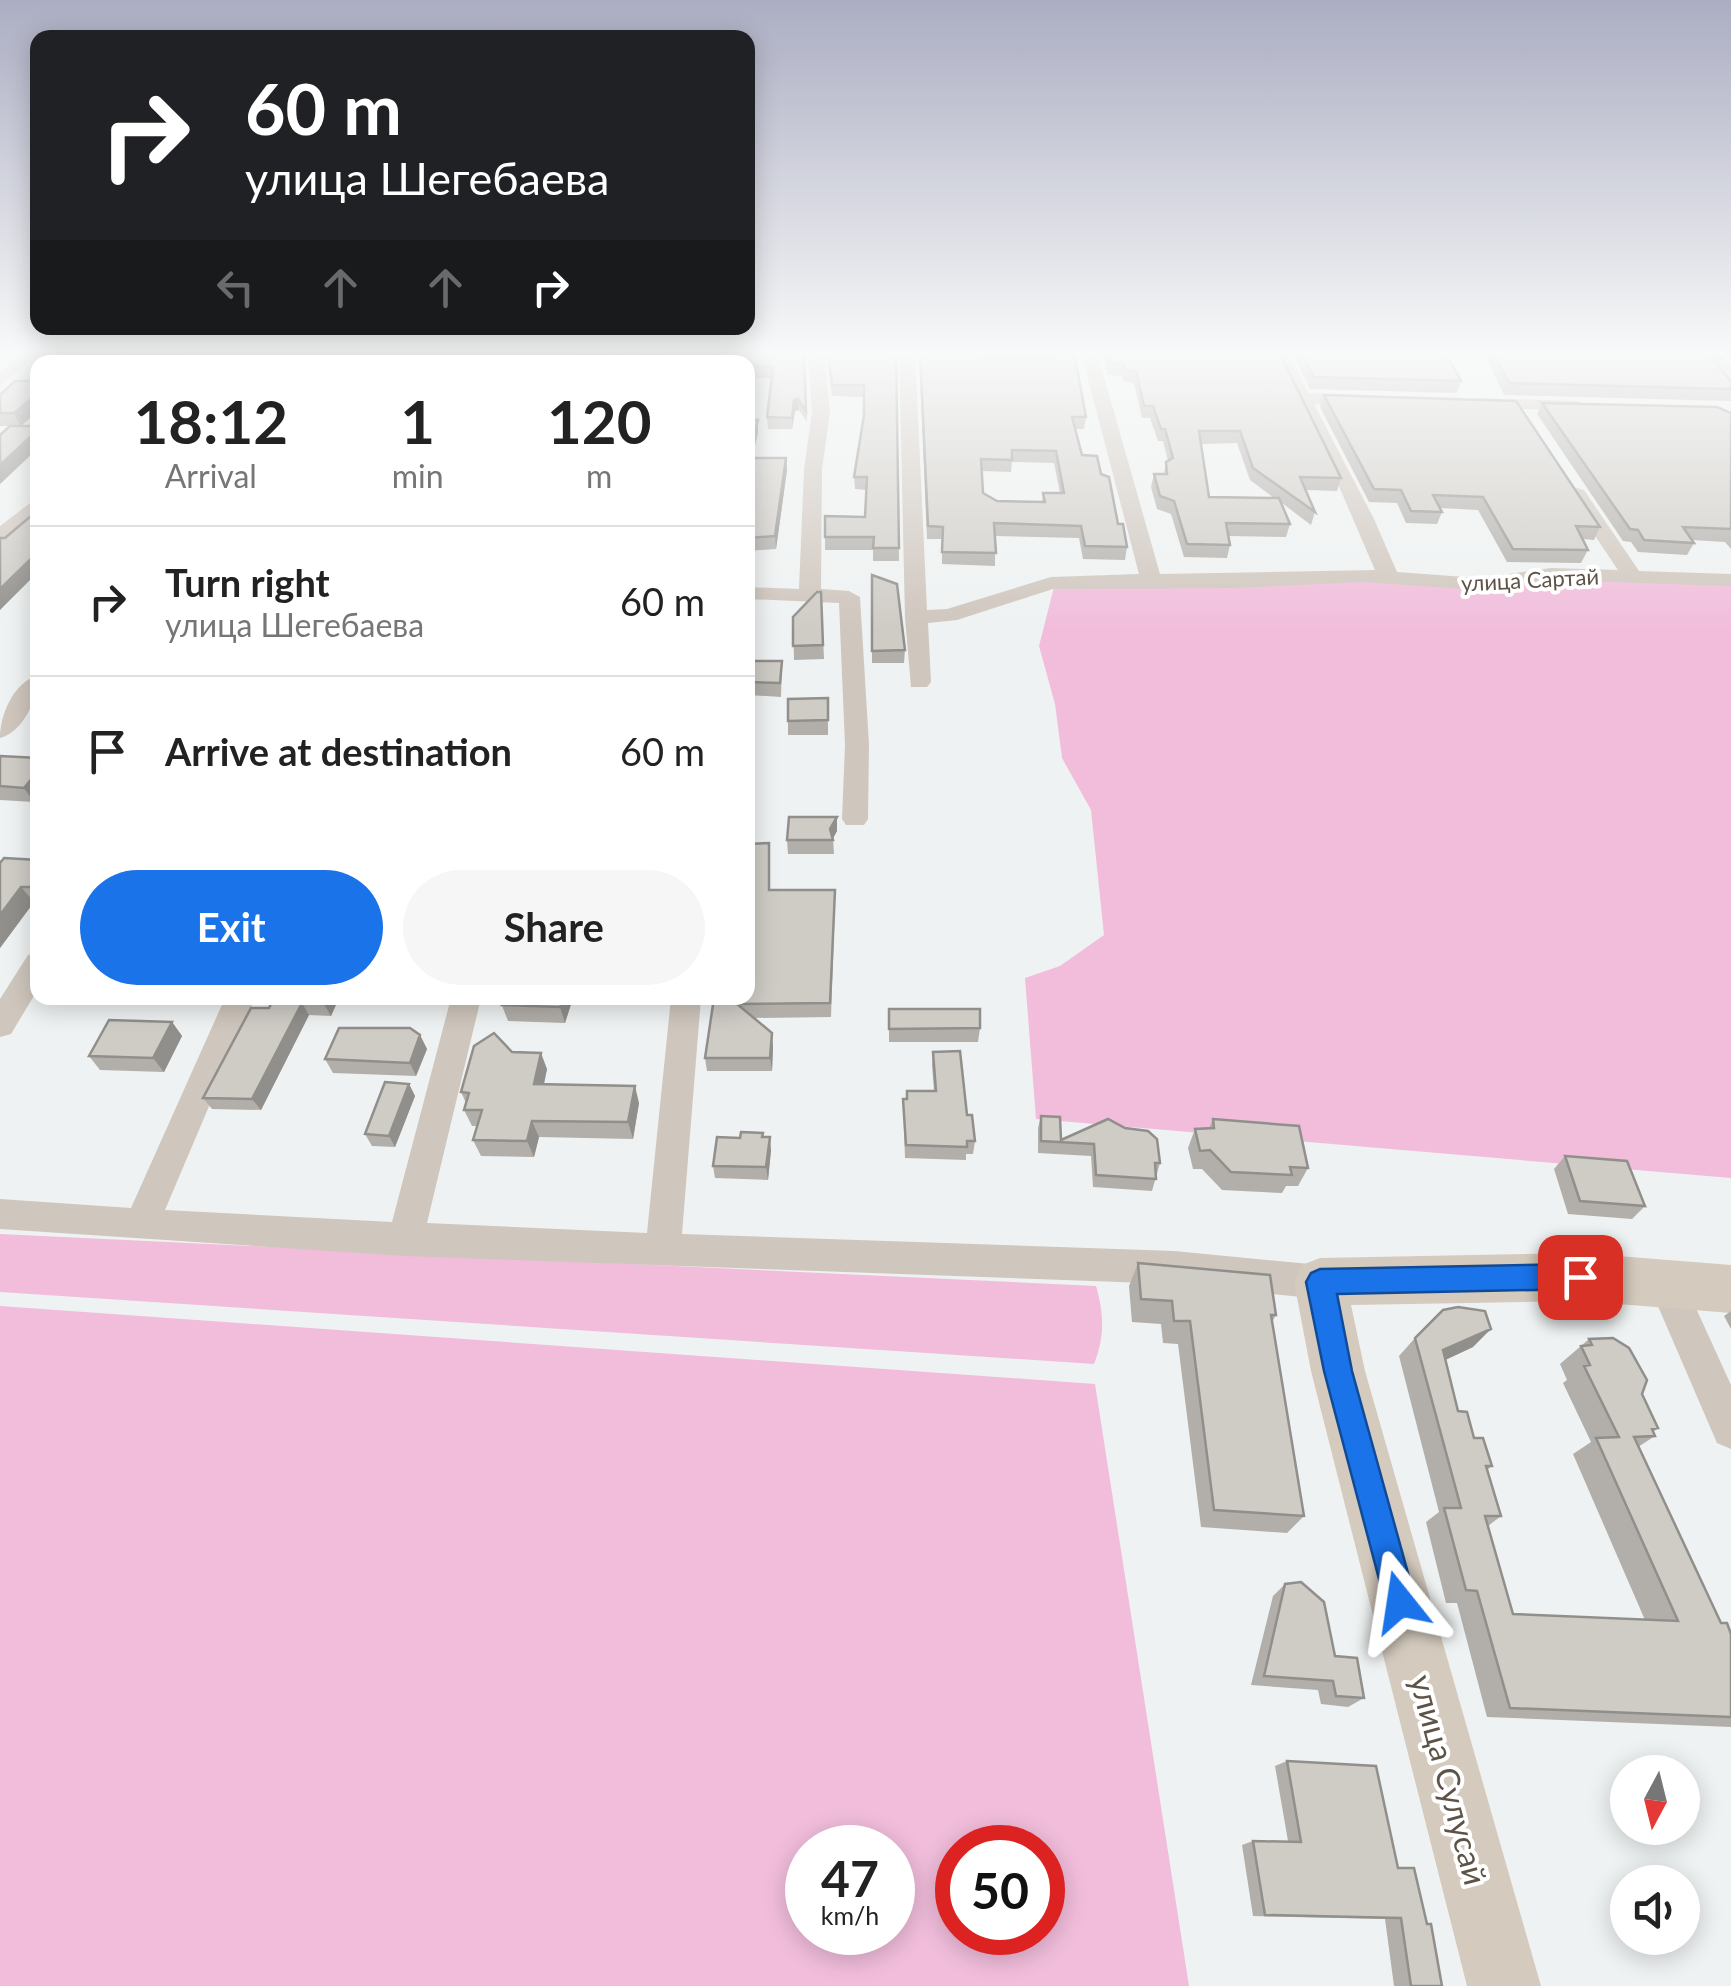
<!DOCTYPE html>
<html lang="en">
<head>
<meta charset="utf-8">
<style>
	:root { --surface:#fff; --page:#f6f6f6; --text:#222; --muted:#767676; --line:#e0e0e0; --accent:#1a73e8 }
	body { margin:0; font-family:Lato,sans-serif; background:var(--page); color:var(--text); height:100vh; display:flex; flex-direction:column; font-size:38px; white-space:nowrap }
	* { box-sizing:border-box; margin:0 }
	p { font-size:32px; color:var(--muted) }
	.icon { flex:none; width:55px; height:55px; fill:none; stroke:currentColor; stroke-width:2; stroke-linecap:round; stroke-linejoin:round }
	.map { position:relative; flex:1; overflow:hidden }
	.sheet { position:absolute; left:30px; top:355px; width:725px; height:650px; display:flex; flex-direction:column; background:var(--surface); border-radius:20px; box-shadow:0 5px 25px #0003 }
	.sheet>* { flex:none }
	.top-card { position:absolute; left:30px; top:30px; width:725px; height:305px; border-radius:20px; box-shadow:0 5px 25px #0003; background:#202124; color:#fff; overflow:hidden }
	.needle { width:65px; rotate:187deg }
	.tools { position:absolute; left:1610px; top:1755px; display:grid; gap:20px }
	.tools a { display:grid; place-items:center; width:90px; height:90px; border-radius:50%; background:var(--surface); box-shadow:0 5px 25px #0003; font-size:50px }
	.speed { position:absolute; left:785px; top:1825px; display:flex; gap:20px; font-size:50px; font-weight:700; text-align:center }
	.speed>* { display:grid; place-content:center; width:130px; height:130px; border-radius:50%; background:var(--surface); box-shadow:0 5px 25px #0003; line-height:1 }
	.speed small { font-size:25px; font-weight:400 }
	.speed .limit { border:15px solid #d22; background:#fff; color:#111 }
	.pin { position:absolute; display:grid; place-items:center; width:85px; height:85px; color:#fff; margin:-42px; border-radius:20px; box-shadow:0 5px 15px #0006 }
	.me { position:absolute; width:110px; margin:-55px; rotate:345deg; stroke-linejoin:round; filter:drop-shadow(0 0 8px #0008) }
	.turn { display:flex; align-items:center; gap:35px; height:210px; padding:0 50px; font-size:45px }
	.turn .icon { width:130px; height:130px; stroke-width:2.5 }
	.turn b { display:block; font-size:70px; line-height:85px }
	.lanes { display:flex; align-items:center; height:95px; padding:0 50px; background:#0003; justify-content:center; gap:50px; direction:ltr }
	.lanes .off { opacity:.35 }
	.eta { display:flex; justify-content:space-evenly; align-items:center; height:170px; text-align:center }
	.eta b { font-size:60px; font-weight:700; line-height:70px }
	.button { display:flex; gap:20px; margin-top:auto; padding:20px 50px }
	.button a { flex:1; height:115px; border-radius:60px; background:var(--accent); color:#fff; font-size:40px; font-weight:700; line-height:115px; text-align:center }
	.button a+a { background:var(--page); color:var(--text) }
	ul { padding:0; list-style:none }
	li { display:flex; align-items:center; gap:30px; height:150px; padding:0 50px; border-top:2px solid var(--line) }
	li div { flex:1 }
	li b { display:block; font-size:38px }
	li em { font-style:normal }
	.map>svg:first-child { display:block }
	.green { fill:#f1bddb; fill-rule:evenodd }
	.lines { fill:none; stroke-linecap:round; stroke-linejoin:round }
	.minor { fill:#cfc6bd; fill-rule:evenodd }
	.secondary { fill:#d4cabd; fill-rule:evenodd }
	.wall { fill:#b2afaa; fill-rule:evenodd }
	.shaded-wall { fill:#918f8b }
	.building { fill:#cfccc6; stroke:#918f8b; stroke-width:2.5; fill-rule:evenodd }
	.route { fill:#1a73e8; stroke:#114b97; stroke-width:2.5 }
	.labels { text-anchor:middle; stroke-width:8; stroke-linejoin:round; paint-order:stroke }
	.far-street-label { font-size:22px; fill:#5e5347; stroke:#fff }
	.near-street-label { font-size:32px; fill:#5e5347; stroke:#fff }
</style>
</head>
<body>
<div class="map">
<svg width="1731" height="1986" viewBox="0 0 1731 1986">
	<rect width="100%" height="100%" fill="#eff2f2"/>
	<path class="green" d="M1380,578C1444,595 1484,580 1547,579C1608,579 1670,583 1731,585V1178L1036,1119L1025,978L1060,966L1104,935L1091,810L1062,758L1055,704L1039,646L1054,587Z
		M0,1234L1096,1286C1104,1314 1105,1336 1094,1364L0,1292Z
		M0,1306L1095,1384L1189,1986H0ZM808,1848H892V1932H808ZM958,1848H1042V1932H958Z"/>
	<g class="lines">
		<path class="minor" d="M24,352H41L0,386V372Z
			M125,352H141L136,362H120Z
			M613,352H629L624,362H608Z
			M714,352H730L727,362H711Z
			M808,352H824L830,412L822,470L821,589L849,591L860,597L869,745L868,819L864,825H846L842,819L845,745L839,603L748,599V587L799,589L804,470L812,412Z
			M899,352H915L927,610L947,609L1051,577L1139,574L1081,352H1097L1160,574L1375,570L1341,491L1272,352H1288L1308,393L1363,395L1372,400L1363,405L1314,404L1374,519L1397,572L1479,578L1551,568L1618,570L1567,494L1577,488L1584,490L1639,571L1731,574V586L1551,580L1479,590L1364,582L1232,588L1053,589L957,620L928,623L931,682L927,687H911L905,618Z
			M1697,352H1714L1731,365V378Z
			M1479,398L1578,401L1587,406L1578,411L1473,407V399Z
			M38,497V514L0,542V526Z
			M38,675C38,697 25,731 0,738C0,715 13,683 38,675Z
			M38,952V989L11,1034L0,1037V999L28,955Z
			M225,998H255L165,1210L392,1222L451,998H481L427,1223L647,1233L671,998H701L682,1234L1174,1251L1320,1265L1333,1270L1338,1282L1333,1294L1320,1299L1174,1284L405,1256L0,1229V1199L131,1208Z
			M1666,1266L1679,1271L1731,1385V1449L1717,1443L1648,1283L1653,1271Z"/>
		<path class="secondary" d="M1580,1253L1731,1265V1313L1580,1301L1351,1305L1365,1371L1541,1986H1467L1311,1371L1294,1282L1302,1265L1320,1258Z"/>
	</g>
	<path class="wall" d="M137,352H184L179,362H131Z
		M746,352H806H804L807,422L799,410L795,411L792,429H768L767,417L772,378H748Z
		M827,352H896L899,561H873V550H825V516L865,517L867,490L855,489L854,477L864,416V397L832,396Z
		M919,352H982V357H1051L1052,352H1074L1086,417L1084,429H1075L1082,455L1101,474L1127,547L1125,560L1083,559L1079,538L995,536V566L942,564V539H927ZM1012,462L1054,463L1060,493H1043L1042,502L997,501L983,493L982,471L1011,472Z
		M1100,352H1279L1341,478L1337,491L1306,490L1315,512L1311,525L1282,503L1290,524L1286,537L1228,536L1230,545L1227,558L1184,557L1171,514L1157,509L1151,487L1154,474H1164L1166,462L1168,461L1163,441H1158L1150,418H1142L1134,383L1123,381L1122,376L1108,375ZM1237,443L1250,480L1274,498L1209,497L1201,444Z
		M1292,352H1445L1461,381L1457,393L1310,389Z
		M1483,352H1713L1722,359L1718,367L1731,381V401L1504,395Z
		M1719,352H1731V360Z
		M15,381L22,426H38V448L0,484V435L9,426H0V395Z
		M1324,395L1600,527L1594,540L1583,539L1588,550L1581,563L1507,562L1478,510L1440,508L1442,512L1437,524L1406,523L1397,503L1369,502L1320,407Z
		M1542,403L1731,413V549L1725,542L1692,540L1694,543L1687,555L1638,552L1631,542L1623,541L1537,414Z
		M748,420L758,433L752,458H786L787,470L776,549L748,551Z
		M872,575L905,650L904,663H872Z
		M821,592L824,659L794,660L793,617Z
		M748,661H782L781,697L748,695Z
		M828,698V735H788V721Z
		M0,756L38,758L34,802L0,800Z
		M837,817V831L833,838L834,854H788L787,840Z
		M770,857V890L835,904L831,1017L753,1018L773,1047L772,1071H707L705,1058Z
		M38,860V902H34L0,948V863Z
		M339,998L331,1016L309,1015L261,1110L212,1109L203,1098L269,1008Z
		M499,998H573L565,1023L508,1021Z
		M889,1009L980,1028L978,1042H889Z
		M172,1022L182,1036L164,1072L100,1070L89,1056Z
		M420,1035L427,1049L416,1076L333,1073L325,1059Z
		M512,1052L547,1069L544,1085L639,1103L633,1139L539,1137L534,1157L481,1156L473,1140L477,1126H472L464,1110L466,1103L461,1092Z
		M933,1052L967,1115L975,1141L973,1154H966V1160L905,1158L903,1099L934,1091L932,1065Z
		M409,1084L415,1096L395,1147L372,1146L365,1134Z
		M1041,1116L1061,1140L1125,1128L1160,1163L1152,1191L1093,1187L1091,1156L1038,1153V1128Z
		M1213,1119L1308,1168L1298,1186H1286L1282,1193L1222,1190L1202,1169H1193L1188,1148L1195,1129L1209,1128Z
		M763,1137L771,1150L768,1180L715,1178L713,1166Z
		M1565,1156L1645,1206L1632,1219L1568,1214L1554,1169Z
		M1138,1263L1276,1315L1272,1322L1304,1516L1287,1533L1201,1527L1178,1344L1163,1343L1161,1324L1132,1322L1129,1286Z
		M1731,1311V1329L1724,1316Z
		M1415,1338L1473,1347L1445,1360L1458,1411L1492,1466L1487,1470L1501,1516L1488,1526L1513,1614L1645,1620L1573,1454L1591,1442L1563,1383L1567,1380L1560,1364L1589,1339L1642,1394L1658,1428L1653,1432L1655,1436L1638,1447L1721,1623L1731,1634V1727L1487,1717L1457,1603H1446L1426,1522L1439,1512L1399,1356Z
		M1285,1584L1335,1656L1364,1698L1348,1707L1321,1704L1318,1690L1251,1685L1273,1596Z
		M1287,1761L1398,1868L1442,1986H1394L1385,1919L1253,1916L1242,1845L1253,1841H1288L1275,1766Z"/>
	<path class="shaded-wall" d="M111,352H119V357L121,362H108Z
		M174,352H184L179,362H173L171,358Z
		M602,352H608L604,362H597Z
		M663,352H668L664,362H661Z
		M38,393V411L21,426L14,413Z
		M798,399L799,410L795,411L792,429V418L794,400Z
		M758,420V433L749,470L748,458Z
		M38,430V448L0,484V465Z
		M786,458L787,470L776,549L775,536Z
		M38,552V572L0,610V589Z
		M38,771V798L34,802L24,788Z
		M837,817V831L832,840L830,829Z
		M38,878V895L31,887Z
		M21,887L34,902L0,948V915Z
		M327,998H339L331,1016L324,1004Z
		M563,998H573L565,1023L560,1007Z
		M302,1003L309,1015L261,1110L252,1099Z
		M172,1022L182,1036L164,1072L153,1058Z
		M772,1033L773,1047L772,1071L770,1058Z
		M420,1035L427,1049L416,1076L410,1063Z
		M541,1053L547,1069L540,1101L534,1084Z
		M409,1084L415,1096L395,1147L389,1136Z
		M635,1086L639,1103L633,1139L628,1122Z
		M532,1121L539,1137L534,1157L527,1141Z
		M770,1137L771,1150L768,1180L766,1167Z
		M1491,1329L1473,1347L1426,1369L1443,1350Z"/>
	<path class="building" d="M87,352H113L117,353L108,362H75Z
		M137,352H174L171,358H161L159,362H131Z
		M580,352H602L597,362H567L569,358H577Z
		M641,352H663L661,362H637Z
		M746,352H804L806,411L798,399L794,400L792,418L767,417L773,367L748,366V362H713Z
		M828,352H896L899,548H873L874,537H825V516L865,517L867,477H854L864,415V385H832Z
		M920,352H982V357H1053L1052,352H1074L1086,417H1072L1082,455L1097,456L1101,474L1109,477L1118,524H1123L1127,547L1085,546L1081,526L994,523L996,553L942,552L943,527L928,526ZM1012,450L1056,451L1064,493H1043L1045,502L997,501L983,493L981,459L1012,460Z
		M1105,352H1279L1341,478L1300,477L1315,512L1253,468L1240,431H1199L1209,497L1279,498L1290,524L1226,523L1230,545L1187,544L1174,501L1160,496L1154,474H1167L1166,462L1173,458L1165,429H1161L1153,406H1144L1136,371L1125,369L1124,364L1109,363Z
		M1301,352H1445L1461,381L1314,377Z
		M1493,352H1713L1722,359H1711L1731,381V389L1509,383Z
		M15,381H38V393L14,413H0V395Z
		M1324,395L1516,401L1600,527L1576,526L1588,550L1513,549L1483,497L1433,495L1442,512L1411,511L1401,490L1374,489Z
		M1542,403L1717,407L1731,413V529L1683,527L1694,543L1644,540L1638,530L1630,529Z
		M748,420H758L748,458H786L775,536L748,538Z
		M10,426H38V430L0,465V435Z
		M38,510V552L0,589V538H5Z
		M872,575L897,584L905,650L872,651Z
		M817,592H821L823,645L793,646V617Z
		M748,661H782L780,683L748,682Z
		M828,698V720L788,721V699Z
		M0,756L38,758V771L24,788L0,786Z
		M789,817H837L830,829L833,840H787Z
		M769,843V890H835L830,1003L737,1004L772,1033L770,1058H705L714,998H748V844Z
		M4,858L38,860V878L31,887H21L0,915V863Z
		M274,998H327L324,1004L302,1003L252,1099L203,1098L251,1008H269Z
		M505,998H563L560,1007L502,1005Z
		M889,1009H980V1028L889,1029Z
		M109,1020L172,1022L153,1058L89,1056Z
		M339,1028H410L420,1035L410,1063L325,1059Z
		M494,1033L512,1052L541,1053L534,1084L635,1086L628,1122L532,1121L527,1141L473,1140L482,1110H464L469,1093L461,1092L474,1046Z
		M960,1051L967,1115H972L975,1141H967V1147L906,1145L903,1099H907V1091H936L933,1052Z
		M385,1082L409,1084L389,1136L365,1134Z
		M1041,1116L1060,1117L1061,1140L1108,1119L1125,1128L1148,1131L1157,1139L1160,1163H1155L1156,1179L1096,1175L1094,1144L1041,1141Z
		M1213,1119L1299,1126L1308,1168L1290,1167L1292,1175L1231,1172L1210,1150L1200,1151L1195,1129L1214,1128Z
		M741,1132L763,1133L762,1137H770L766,1167L713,1166L717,1137L740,1138Z
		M1565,1156L1627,1161L1645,1206L1580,1201Z
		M1138,1263L1270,1275L1276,1315H1271L1304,1516L1214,1510L1190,1321H1174L1172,1301L1141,1299Z
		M1458,1307L1485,1311L1491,1329L1443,1350L1458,1411L1467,1412L1474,1438H1483L1492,1466H1486L1501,1516H1485L1513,1614L1678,1621L1596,1438L1619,1437L1584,1366L1590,1365L1581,1346L1592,1345L1589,1339L1613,1338L1629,1348L1647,1380L1642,1394L1658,1428L1652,1429L1655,1436L1634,1437L1721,1623H1727L1731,1634V1717L1510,1708L1477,1591L1466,1590L1444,1508H1461L1415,1338L1443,1310Z
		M1301,1582L1324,1602L1335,1656L1357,1658L1364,1698L1336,1696L1333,1681L1264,1676L1285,1584Z
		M1287,1761L1376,1766L1398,1868H1414L1427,1924H1431L1442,1986H1411L1401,1918L1265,1915L1253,1841L1301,1842Z"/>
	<linearGradient id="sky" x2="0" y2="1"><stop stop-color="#abadc2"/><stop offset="0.56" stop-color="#f8f9f9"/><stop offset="1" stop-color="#f8f9f9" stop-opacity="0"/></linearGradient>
	<rect width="1731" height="630" fill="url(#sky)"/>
	<path class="route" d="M1580,1264L1589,1268L1593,1277L1589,1286L1580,1289L1337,1294L1352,1371L1416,1602L1412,1613L1400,1618L1388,1613L1324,1371L1306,1282L1311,1273L1320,1269Z"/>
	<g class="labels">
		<g class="far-street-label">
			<text transform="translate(1530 580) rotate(-3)" y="8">улица Сартай</text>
		</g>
		<g class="near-street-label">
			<text transform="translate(1448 1780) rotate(75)" y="11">улица Сулусай</text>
		</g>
	</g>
</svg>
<div class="tools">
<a><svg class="needle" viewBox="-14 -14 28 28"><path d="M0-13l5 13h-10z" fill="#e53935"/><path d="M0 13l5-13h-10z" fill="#767676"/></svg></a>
<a><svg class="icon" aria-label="sound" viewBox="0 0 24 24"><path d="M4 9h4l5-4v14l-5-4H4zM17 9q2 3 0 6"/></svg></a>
</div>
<div class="speed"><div>47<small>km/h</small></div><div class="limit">50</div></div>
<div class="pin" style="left:1580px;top:1277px;background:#d93025"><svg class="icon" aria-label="arrive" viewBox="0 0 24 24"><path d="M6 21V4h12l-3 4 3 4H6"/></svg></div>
<svg class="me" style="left:1400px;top:1602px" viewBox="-20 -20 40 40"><path d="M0-17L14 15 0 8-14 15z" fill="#1a73e8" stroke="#fff" stroke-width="4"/></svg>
<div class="top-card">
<div class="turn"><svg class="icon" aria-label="right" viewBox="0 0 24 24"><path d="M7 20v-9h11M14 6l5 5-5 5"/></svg><div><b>60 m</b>улица Шегебаева</div></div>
<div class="lanes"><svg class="icon off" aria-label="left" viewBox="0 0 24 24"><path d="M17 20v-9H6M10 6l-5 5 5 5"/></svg><svg class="icon off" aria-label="ahead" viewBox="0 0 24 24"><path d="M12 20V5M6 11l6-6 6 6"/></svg><svg class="icon off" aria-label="ahead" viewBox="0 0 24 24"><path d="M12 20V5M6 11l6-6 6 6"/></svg><svg class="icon" aria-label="right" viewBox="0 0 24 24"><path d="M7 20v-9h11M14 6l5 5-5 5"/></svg></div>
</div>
<section class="sheet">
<div class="eta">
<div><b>18:12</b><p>Arrival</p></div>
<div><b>1</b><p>min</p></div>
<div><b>120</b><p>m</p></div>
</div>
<ul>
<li><svg class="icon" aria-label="right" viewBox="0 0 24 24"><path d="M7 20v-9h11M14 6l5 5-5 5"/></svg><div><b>Turn right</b><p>улица Шегебаева</p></div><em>60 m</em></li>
<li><svg class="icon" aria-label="arrive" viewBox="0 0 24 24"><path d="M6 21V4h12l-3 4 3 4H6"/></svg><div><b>Arrive at destination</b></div><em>60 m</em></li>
</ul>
<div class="button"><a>Exit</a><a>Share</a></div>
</section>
</div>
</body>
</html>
